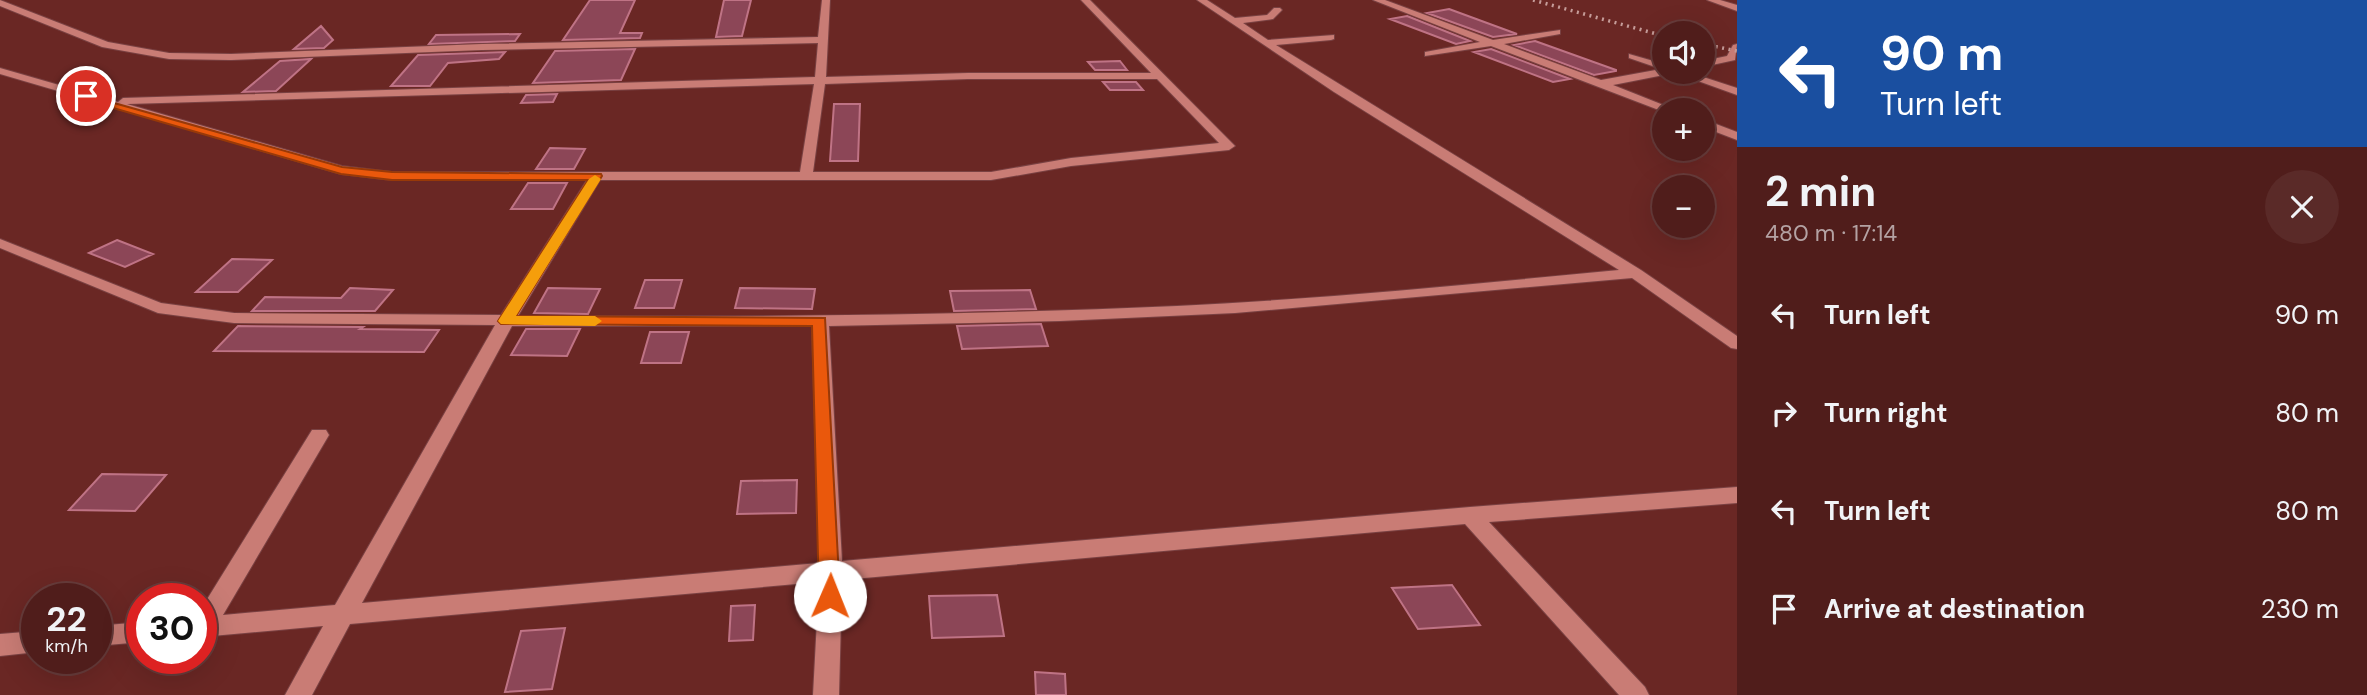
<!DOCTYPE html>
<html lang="en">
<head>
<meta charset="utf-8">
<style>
	:root { --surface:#501d1b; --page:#5a2a28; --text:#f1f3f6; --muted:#b4a2a3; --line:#673b3a }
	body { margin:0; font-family:"DM Sans",sans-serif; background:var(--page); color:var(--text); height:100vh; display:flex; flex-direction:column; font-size:26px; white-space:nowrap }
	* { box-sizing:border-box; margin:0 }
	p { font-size:23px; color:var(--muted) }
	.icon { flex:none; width:38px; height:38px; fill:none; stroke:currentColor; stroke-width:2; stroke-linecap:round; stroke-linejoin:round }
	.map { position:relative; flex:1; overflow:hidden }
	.sheet { display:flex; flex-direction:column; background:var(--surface); width:630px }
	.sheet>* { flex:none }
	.top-card { background:#1a4fa0; color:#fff; overflow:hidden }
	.fabs { position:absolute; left:1652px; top:21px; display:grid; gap:14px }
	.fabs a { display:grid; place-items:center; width:63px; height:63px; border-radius:50%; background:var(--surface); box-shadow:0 7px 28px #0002,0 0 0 2px var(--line); font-size:35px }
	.speed { position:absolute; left:21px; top:583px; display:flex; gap:14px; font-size:35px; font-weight:700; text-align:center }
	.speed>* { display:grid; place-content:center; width:91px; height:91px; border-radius:50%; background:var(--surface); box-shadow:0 7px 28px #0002,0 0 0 2px var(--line); line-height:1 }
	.speed small { font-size:18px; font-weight:400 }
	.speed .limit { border:10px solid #d22; background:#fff; color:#111 }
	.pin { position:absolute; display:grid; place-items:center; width:60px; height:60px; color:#fff; margin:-30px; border:4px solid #fff; border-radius:50%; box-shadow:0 2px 7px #0007 }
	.me { position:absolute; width:77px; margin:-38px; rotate:1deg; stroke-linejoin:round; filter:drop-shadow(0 0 5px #0008) }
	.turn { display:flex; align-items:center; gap:24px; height:147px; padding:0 28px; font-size:32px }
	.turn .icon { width:91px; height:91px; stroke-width:2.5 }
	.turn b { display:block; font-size:49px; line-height:60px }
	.round { display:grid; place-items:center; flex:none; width:74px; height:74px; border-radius:37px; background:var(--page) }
	.head { display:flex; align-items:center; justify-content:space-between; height:119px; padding:0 28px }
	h1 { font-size:42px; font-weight:700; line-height:52px }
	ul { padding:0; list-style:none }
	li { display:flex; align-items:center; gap:21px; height:98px; padding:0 28px }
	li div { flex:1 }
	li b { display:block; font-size:26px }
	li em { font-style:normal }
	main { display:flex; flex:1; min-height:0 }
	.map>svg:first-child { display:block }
	.building { fill:#8c4657; stroke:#bf7385; stroke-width:2 }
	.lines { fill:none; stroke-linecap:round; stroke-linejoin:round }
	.minor-casing { stroke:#794142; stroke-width:2 }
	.minor { fill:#c97c75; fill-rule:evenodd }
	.rail { stroke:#c59c99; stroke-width:3.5; stroke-dasharray:2 4.5; stroke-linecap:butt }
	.route { fill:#ea580c; stroke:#983908; stroke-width:2 }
	.slow { fill:#f59e0b }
</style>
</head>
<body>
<main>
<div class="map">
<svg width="1737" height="695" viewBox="0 0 1737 695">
	<rect width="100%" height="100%" fill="#6a2724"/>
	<path class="building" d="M590,0H635L620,33H642L640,38L563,40Z
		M724,0H751L742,36L716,37Z
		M1449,9L1517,34L1493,37L1427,13Z
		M1407,16L1470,41L1456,44L1390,19Z
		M321,26L333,40L324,48L294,49Z
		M520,34L515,41L429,44L436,35Z
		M1535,41L1616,70V71L1594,75L1514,45Z
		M635,49L621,80L533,83L555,51Z
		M1491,49L1570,79L1553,82L1474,52Z
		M505,52L499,59L448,63L430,86H391L418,55Z
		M311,59L276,91L243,92L280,61Z
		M1120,61L1127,70H1095L1088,62Z
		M1103,82H1136L1143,90H1110Z
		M557,94L553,102L521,103L526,95Z
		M834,104H860L858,161H830Z
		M550,148L585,149L574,169H536Z
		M528,183H567L553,209H511Z
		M117,240L153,254L125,267L89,253Z
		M232,259L272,260L238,292H196Z
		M645,280H682L674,308H635Z
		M350,288L393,290L375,311H252L265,297L341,298Z
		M548,288L600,289L588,314L534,313Z
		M740,288L815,289L812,309L735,308Z
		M1030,290L1036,309L954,311L950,291Z
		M1041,324L1048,346L962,349L957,326Z
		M238,326L363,327L360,329L439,330L424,352L214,351Z
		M526,329H580L567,356L511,355Z
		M650,332H689L681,363H641Z
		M102,474L166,475L135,511L69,510Z
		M797,480L796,513L737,514L741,481Z
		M1452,585L1480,625L1418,629L1392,588Z
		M997,595L1004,636L932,638L929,596Z
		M755,605L753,640L729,641L731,606Z
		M565,628L552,689L505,692L521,631Z
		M1035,672L1065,674L1066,695H1036Z"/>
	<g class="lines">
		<defs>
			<path id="minor" d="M0,0L108,42L169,53L231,54L482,44L818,37L822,0H830L826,77L968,73H1151L1081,0H1090L1235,146L1229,150L1071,166L991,180H600L518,316C738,317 958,316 1177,306C1325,299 1472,284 1619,270L1334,92L1197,0H1207L1235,18L1267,15L1274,8H1280L1282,10L1273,19L1243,23L1268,40L1334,35V39L1331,40L1276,45L1641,270L1737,336V349L1731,348L1632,278L1235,313L1060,321L829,326L842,561L1470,507L1737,487V503L1489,522L1645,687L1649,695H1619L1465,524L842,580L839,695H813L819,582L350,624L312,695H285L323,626L201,637V609L312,430H326L329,435L223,615L335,605L495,325L234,323L158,313L0,248V239L161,303L234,313L501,315L587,180H392L341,174L0,74V68L118,102L123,98L815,77L818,43L482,50L231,60L169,59L102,47L0,6ZM968,79H1157L1219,143L1071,158L991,172H813L825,84ZM814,84L800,172H392L342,166L127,104ZM512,326H812L819,563L362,603Z
				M1373,0H1385L1493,40L1560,30V34L1504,44L1601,80L1661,69L1629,58V54L1664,64V72H1670L1669,74L1613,85L1676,110L1664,112L1491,46L1425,56V52L1480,42Z
				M1707,0H1720L1737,5V11Z
				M1737,44L1735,60L1703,67V61L1727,56L1733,45Z
				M1673,72H1688L1737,88V95Z
				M1703,119L1737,132V140L1703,127Z
				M142,622V642L96,646V626Z
				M37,631V652L0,656V634Z"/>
		</defs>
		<use href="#minor" class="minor-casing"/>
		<use href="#minor" class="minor"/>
		<path class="rail" d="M1533,0L1664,36
			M1703,44L1737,51"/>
	</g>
	<path class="route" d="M82,94L342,167L392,172L601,174L602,176L516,316L825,318L840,596L837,602L830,605L822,602L819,596L812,326L501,324L498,321L588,180H392L341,174L82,99Z"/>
	<path class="slow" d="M595,175L601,179L516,316H595L602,321L595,326L501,324L498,321L589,179Z"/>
</svg>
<div class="fabs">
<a><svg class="icon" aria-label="sound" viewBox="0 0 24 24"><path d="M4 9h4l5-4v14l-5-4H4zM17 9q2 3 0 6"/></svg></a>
<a>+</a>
<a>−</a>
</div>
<div class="speed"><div>22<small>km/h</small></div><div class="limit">30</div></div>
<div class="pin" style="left:86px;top:96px;background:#d93025"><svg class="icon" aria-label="arrive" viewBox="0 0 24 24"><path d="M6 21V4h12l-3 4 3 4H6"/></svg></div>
<svg class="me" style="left:830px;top:596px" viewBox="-20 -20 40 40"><circle r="19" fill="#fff"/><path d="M0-13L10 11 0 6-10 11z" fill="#ea580c"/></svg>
</div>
<section class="sheet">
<div class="top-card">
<div class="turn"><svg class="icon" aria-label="left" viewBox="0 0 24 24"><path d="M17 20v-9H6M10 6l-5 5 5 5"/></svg><div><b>90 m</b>Turn left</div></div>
</div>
<div class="head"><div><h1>2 min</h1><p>480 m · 17:14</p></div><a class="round"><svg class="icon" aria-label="close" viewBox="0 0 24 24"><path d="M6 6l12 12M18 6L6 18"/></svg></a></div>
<ul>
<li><svg class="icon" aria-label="left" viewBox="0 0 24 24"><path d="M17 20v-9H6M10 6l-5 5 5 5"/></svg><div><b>Turn left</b></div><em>90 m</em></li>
<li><svg class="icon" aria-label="right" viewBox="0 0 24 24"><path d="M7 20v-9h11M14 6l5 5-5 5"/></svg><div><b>Turn right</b></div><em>80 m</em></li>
<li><svg class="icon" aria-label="left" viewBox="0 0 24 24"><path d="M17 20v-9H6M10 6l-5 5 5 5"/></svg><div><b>Turn left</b></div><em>80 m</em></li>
<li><svg class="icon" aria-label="arrive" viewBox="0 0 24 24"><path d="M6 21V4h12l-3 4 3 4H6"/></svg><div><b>Arrive at destination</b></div><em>230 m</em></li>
</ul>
</section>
</main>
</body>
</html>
